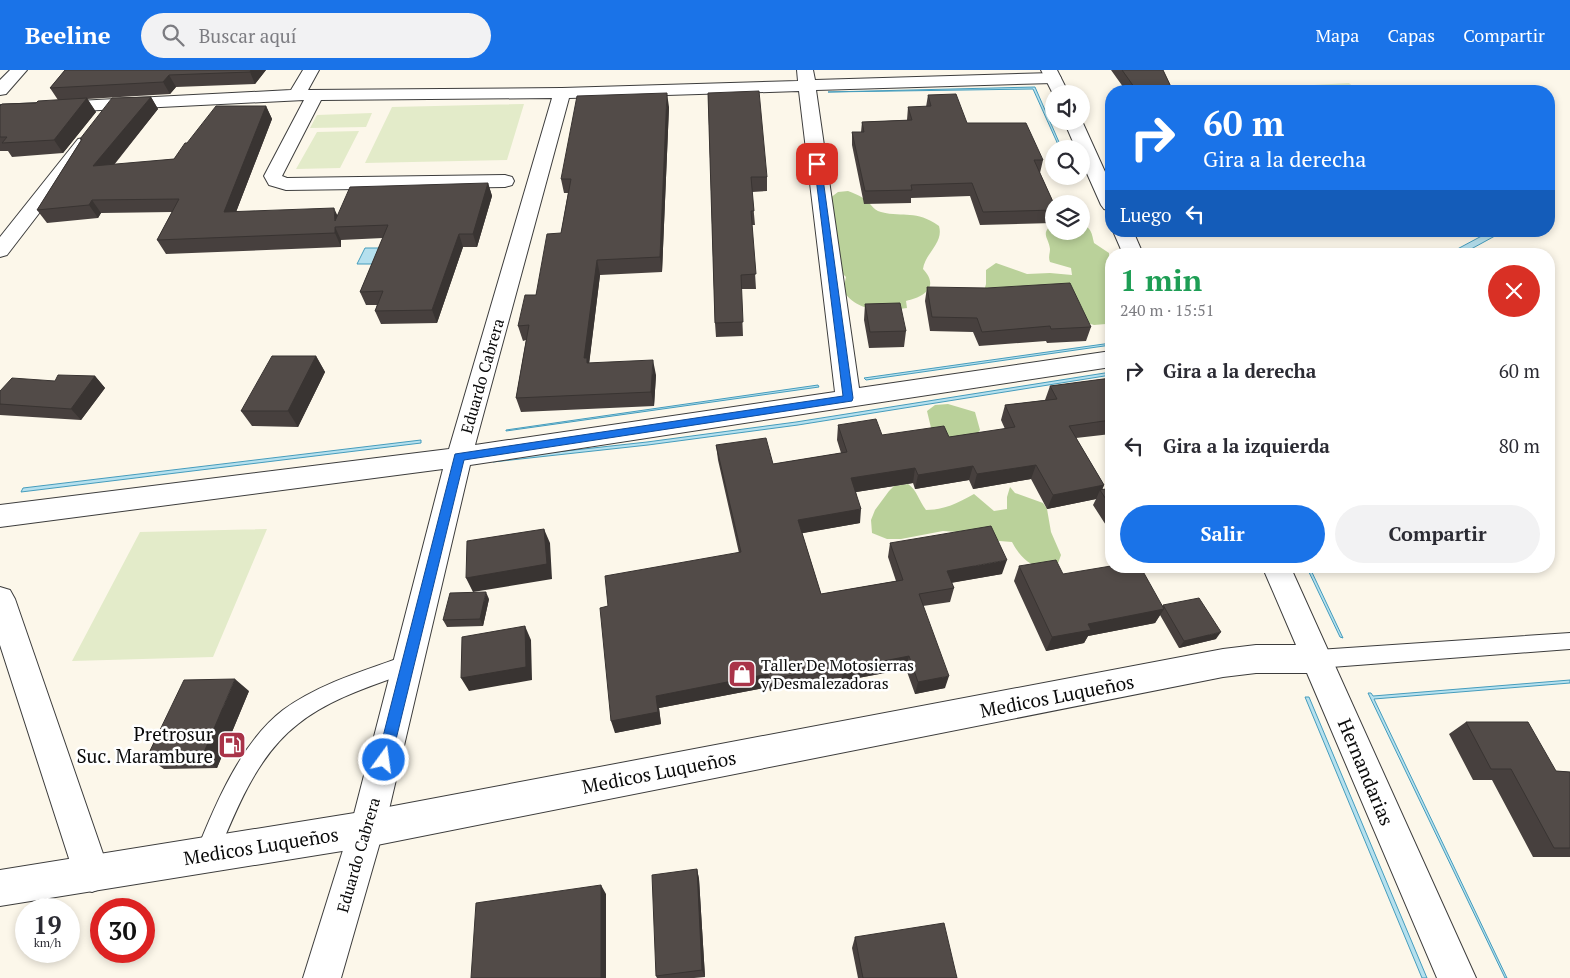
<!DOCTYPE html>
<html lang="es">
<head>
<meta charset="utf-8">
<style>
	:root { --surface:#fff; --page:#f2f2f3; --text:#2b2b33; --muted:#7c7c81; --accent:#1a73e8 }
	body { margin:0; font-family:"PT Serif",serif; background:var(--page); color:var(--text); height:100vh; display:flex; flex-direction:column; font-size:19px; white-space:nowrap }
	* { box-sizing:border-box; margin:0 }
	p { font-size:16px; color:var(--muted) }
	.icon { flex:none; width:28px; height:28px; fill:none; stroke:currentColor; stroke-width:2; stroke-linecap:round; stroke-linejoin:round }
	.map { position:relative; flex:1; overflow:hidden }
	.details { position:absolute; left:1105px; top:178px; width:450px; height:325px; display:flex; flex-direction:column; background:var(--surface); border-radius:20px; box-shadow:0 2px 8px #0003 }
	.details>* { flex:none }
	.top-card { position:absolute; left:1105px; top:15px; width:450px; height:152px; border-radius:20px; box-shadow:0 2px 8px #0003; background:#1a73e8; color:#fff; overflow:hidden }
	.buttons { position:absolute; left:1045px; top:15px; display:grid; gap:10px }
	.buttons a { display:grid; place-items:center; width:45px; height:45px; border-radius:50%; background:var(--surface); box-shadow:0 2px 8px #0003; font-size:25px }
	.speed { position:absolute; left:15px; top:828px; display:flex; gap:10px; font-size:25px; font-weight:700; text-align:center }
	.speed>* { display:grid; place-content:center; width:65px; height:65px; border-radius:50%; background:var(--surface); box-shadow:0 2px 8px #0003; line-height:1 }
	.speed small { font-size:12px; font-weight:400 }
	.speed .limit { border:8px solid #d22; background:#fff; color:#111 }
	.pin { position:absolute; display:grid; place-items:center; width:42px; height:42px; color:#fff; margin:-21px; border-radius:10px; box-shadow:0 2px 8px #0006 }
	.me { position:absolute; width:55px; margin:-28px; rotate:14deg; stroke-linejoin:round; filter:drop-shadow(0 0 4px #0008) }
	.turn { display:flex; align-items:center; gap:18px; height:105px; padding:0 15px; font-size:22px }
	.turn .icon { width:65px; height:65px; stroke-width:2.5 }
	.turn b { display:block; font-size:35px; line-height:42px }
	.then { display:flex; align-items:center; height:48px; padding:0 15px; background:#0003; gap:10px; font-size:19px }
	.round { display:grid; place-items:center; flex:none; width:52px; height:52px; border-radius:26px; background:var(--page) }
	.head { display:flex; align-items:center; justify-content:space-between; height:85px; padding:0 15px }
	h1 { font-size:30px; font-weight:700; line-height:38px; color:#1e9e55 }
	.button { display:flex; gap:10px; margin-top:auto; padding:10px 15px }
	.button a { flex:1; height:58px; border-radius:30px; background:var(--accent); color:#fff; font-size:20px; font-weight:700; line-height:58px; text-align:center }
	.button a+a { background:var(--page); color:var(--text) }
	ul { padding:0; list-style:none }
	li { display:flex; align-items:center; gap:15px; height:75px; padding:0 15px }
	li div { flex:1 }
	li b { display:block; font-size:19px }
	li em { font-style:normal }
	header { display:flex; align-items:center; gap:30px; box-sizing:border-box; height:70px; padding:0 25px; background:var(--accent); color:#fff }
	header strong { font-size:24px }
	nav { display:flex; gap:28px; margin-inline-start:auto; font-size:18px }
	.search { width:350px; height:45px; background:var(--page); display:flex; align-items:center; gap:12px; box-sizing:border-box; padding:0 18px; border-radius:28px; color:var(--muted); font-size:19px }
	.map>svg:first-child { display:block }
	.forest { fill:#bad19a }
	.pitch { fill:#e3ebc9 }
	.water { fill:#b5e0ee; stroke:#459cbc }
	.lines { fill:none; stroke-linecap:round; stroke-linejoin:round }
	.service-casing { stroke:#3d3d3d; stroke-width:2 }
	.minor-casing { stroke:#3d3d3d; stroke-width:2 }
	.tertiary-casing { stroke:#3d3d3d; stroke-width:2 }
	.service { fill:#fff; fill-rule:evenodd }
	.minor { fill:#fff; fill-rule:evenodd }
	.tertiary { fill:#fff; fill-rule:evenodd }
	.wall { fill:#47403e }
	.shaded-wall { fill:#393432 }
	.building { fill:#524b48; stroke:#393432 }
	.route { fill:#1a73e8; stroke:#114b97 }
	.labels { text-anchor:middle; stroke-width:5; stroke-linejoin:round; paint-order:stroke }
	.street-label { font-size:16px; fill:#0a0a0a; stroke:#fff }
	.poi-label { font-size:16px; fill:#0a0a0a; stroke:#fff; text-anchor:start }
	.near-street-label { font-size:19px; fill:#0a0a0a; stroke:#fff }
	.near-poi-label { font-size:19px; fill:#0a0a0a; stroke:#fff; text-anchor:end }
</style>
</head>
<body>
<header>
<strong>Beeline</strong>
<div class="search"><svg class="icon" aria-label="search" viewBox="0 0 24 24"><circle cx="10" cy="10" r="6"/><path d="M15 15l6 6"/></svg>Buscar aquí</div>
<nav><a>Mapa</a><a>Capas</a><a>Compartir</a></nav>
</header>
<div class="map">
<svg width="1570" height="908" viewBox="0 0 1570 908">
	<rect width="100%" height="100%" fill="#fcf7ea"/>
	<path class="forest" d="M848,121C853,123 859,125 863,128C871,132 872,140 881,142C905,148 915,139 939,156C944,173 925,183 923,199C940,217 924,227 906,231L907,238C882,241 859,243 843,221L846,207L834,195L826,131L838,122Z
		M1054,153V161H1081V155C1091,156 1092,164 1094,173L1109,183L1111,251L1106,254L1094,255L984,221L986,214V200L996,193L1027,204L1050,203L1072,205L1071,198L1050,192C1048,187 1050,184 1050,179C1049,167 1039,164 1054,153Z
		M948,334L975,342L980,360L974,368L965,374L932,362L927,341L935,335Z
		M908,414C917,420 919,431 926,440C944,440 958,433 974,424L994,441L1007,439V427L1010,417L1015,423L1043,433L1047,439L1051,462L1061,485L1057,496L1044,500C1028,494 1020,487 1012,472L987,470L958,462L943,461L901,469H887L872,463L871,450L875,440L889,421L894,416Z"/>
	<path class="pitch" d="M1349,13L1358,21L1224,20Z
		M524,34L507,90L365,93L392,37Z
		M372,43L366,57L310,58L317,45Z
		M359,61L340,98L296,99L317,62Z
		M267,459L213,587L72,591L140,462Z"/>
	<path class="water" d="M1035,17L1062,79H1060L1033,19L828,22Z
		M1491,161H1504L1462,184H1448Z
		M365,178H382L375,194H357Z
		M1111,273V275L866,310L864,308Z
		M1111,302V305L798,355L648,375L493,392V389L647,372L796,352Z
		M818,315L819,317L506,361V360Z
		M421,370V373L21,422L23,418Z
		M1306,496H1309L1343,568L1340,567Z
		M1570,610V613L1374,629L1507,908H1505L1368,623H1371L1373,626Z
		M1305,627H1309L1427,908H1422Z"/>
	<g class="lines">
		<defs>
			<path id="service" d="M1570,563V579L1318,598L1311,595L1308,589L1311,583L1318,580Z
				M408,585L415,588L418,594L415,600C375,615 332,627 298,654C255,687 234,745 214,793L206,796L198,793L195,785C214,737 241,672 283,640C320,613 366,600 408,585Z"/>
			<path id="minor" d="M10,0H27L6,24L0,25V10Z
				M303,0H319L308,20L562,18L798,11L797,0H813L815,10L1053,3L1059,5L1061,8L1059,11L1053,13L816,20L859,318L1111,281V297L470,395L387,748L341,908H303L353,748L443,399L0,457V435L449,379L552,28L321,30L282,106L287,108L505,105L512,107L514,111L512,115L505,117L286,120L269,115L264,106L304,30L0,45V35L291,20ZM799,21L835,322L475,375L569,28Z
				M84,68L90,69L93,73L90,77L7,185L0,187V167L78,69Z
				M0,517L10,520L15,529L110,804L105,817L92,822L79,817L74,804L0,575Z"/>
			<path id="tertiary" d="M1041,0H1057L1069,24H1054V26Z
				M1064,51H1082L1111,115V141L1104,139L1101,135L1081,90V79H1076Z
				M1113,161H1133L1143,184H1123Z
				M1262,496H1290L1476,908H1437L1307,603H1256L1223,607L367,777L0,836V800L367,741L1223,579L1256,575H1296Z"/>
		</defs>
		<use href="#service" class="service-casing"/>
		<use href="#minor" class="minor-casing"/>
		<use href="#tertiary" class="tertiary-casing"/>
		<use href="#service" class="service"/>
		<use href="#minor" class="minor"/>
		<use href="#tertiary" class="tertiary"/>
	</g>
	<path class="wall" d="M65,0H266L255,14L176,17L170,24L87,29L96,42L63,83L12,87L8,81H0V36L36,33L58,30L50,18Z
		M1111,0H1163L1173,21H1126Z
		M708,23L767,107V121L752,122L755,155H752L756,219H741L743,266L716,267L715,253Z
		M928,25L967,53L1043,90L1040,103L1054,134V149L1053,153L980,155L970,126L911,128V133L864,134L852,75V62H861L862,52L907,50L908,37H926Z
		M151,27L158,39L114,95L174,89L187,73L266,36L272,49L236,142L337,145L488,113L492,126L477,177H463L437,253L381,254L375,241L377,235H366L360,222L383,168L341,170V177L166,184L157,170L172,142L101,143L98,148L47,153L37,140L81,70L80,69Z
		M669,37L662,202L600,205L589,293L656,305L654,336L521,342L516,328L526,270L523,271L518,256L536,225L561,163L568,123H564L561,109Z
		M927,217L1091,257L1086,271L1047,273L1046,271L979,276L973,262L930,261L925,231Z
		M865,234L906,261L904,277L869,278L864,250Z
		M316,286L325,302L298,357L252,356L241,341Z
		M95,306L105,318L81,350L0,345V321L55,311Z
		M1111,308V364L1076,368L1104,415L1102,420L1111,418V463L1093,435L1096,429L1047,439L1031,409L973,419L969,410L915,419L913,413L856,422L860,453L802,463L821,524L896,511L888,487L890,473L1002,504L951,513L954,518L950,532L923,536L945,618L915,624L906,599L842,611L841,608L770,621L769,617L659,638L661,654L615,663L608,536L739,483L718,390L716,375L773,394L841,383L837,370L838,355L882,365L949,367L1005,359L1001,350L1005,335L1045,330L1050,316Z
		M1019,496L1063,504L1162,536L1163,535L1216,569L1179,578L1160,545L1155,553L1088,566L1084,573L1046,581L1014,511Z
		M489,529L483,556L447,557L443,550Z
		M249,621L217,698L164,699L147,687Z
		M1466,652L1556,701L1570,702V787H1533L1492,710H1473L1449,664Z
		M697,799L699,809L705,907L694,908H657L656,906Z
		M855,867L957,908H858L852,878Z"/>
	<path class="shaded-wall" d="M251,0H266L255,14L250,2Z
		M169,5L176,17L170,24L163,12Z
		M667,23L669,37L662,202L660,187Z
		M151,27L158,39L102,109L93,96Z
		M87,28L96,42L63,83L54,70Z
		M266,36L272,49L231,155L224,142Z
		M488,113L492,126L477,177L473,164Z
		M92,130L101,143L98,148L89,135Z
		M334,138L340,151H335Z
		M335,157L341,170V177L335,163Z
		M459,164L463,177L437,253L432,240Z
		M597,190L600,205L589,295L584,288Z
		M316,286L325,302L298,357L288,341Z
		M653,290L656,305L654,336L651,322Z
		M95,306L105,318L81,350L71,339Z
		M1036,395L1031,409L973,419L977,404Z
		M973,396L969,410L915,419L918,405Z
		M915,398L913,413L850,423L851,408Z
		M1104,415L1101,422L1100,420L1096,429L1047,439L1053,425Z
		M861,439L860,453L798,464V450Z
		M544,459L550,473L552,509L473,522L466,508Z
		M1007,490L1002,504L943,514L947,501Z
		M486,522L489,529L483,556L480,549Z
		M1164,539L1155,553L1088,566L1084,573L1046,581L1052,567L1088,554Z
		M525,556L531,570L532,610L469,621L461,608Z
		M1221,562L1216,569L1179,578L1184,571Z
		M909,586L906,599L842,611L843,599Z
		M768,604L769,617L659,638L661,654L615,663L611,651L656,626Z
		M949,606L945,618L915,624L918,612Z
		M235,609L249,621L217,698L202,687Z
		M697,799L699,809L705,907L702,900Z
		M601,815L606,824V908H601Z"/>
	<path class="building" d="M65,0H251L250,2L169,5L163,12L50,18Z
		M1122,0H1163L1173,21H1137Z
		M759,21L767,107H751L754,141H751L756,204L741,205L743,252L715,253L708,23Z
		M667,23L660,187L597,190L584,288H587V293L653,290L651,322L516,328L529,255L518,256L525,225H536L547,164L561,163L571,109H561L577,26Z
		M956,24L967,53H1026L1043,90H1034L1054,134V140L983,142L972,113L911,115L912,120L865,121L852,62H864L862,52L912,50L908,37L931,36L928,25Z
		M151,27L93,96L174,89L185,73H187L216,36H266L224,142L334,138L335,151L350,117L488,113L473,164H459L432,240L375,241L383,221L360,222L388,155L335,157V163L157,170L179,129L92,130L89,135L37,140L82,69H80L112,28Z
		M87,28L54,70L2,73L7,67H0V36L2,34L36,33L38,31Z
		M1070,213L1091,257L1051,259L1050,256L982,262L977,248L932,247L927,217L987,218Z
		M900,233L906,261L870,262L865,234Z
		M272,286H316L288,341H241Z
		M58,305L95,306L71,339L0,334V321L12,308L55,311Z
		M1111,308V350L1069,356L1104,415L1053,425L1036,395L977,404L973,396L918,405L915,398L851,408L861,439L798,450L821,524L903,510L890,473L991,456L1007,490L947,501L954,518L919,524L949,606L918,612L909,586L843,599L842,596L770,609L768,604L656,626L658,642L611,651L600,538L608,536L605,506L741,482L716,375L766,368L773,394L847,382L838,355L876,349L882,365L944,356L949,367L1015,357L1005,335L1057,329L1050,316Z
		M1111,418V437L1100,420Z
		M544,459L547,494L466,508L467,471Z
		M1056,490L1063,504L1111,496H1140L1164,539L1088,554L1091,560L1052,567L1019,496Z
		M486,522L480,549L443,550L450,523Z
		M1199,528L1221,562L1184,571L1163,535Z
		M525,556L526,597L461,608L462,567Z
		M235,609L202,687H147L184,610Z
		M1466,652H1528L1556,701L1570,702V778H1554L1511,699H1491Z
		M697,799L702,900L656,906L652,805Z
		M601,815V908H471L476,833Z
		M944,853L957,908H863L855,867Z"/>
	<path class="route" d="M814,92L821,94L853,328L852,331L464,390L391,690L389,695L384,697L379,695L377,690L455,384L843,326Z"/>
	<defs>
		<symbol id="shop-square" viewBox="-11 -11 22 22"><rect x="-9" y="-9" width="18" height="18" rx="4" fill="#a93449" stroke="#fff"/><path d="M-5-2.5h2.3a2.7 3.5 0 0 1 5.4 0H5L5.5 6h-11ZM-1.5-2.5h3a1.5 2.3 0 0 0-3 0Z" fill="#fff"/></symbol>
		<symbol id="fuel-square" viewBox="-11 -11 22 22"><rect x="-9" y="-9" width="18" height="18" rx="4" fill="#a93449" stroke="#fff"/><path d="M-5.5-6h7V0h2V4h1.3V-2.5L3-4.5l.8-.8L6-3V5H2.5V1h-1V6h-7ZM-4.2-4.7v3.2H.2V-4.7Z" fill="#fff"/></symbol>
	</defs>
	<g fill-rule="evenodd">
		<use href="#shop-square" x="726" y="588" width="32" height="32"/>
		<use href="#fuel-square" x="216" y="659" width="32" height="32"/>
	</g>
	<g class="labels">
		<g class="street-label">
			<text transform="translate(482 306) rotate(-74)" y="6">Eduardo Cabrera</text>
			<text transform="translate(358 785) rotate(-74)" y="6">Eduardo Cabrera</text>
		</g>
		<g class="poi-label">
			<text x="761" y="601">Taller De Motosierras<tspan x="761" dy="18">y Desmalezadoras</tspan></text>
		</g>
		<g class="near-street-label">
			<text transform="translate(1057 626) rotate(-11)" y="7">Medicos Luqueños</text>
			<text transform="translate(659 702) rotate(-11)" y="7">Medicos Luqueños</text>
			<text transform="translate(1366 702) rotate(67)" y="7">Hernandarias</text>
			<text transform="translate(261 776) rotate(-9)" y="7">Medicos Luqueños</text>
		</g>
		<g class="near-poi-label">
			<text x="213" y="671">Pretrosur<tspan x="213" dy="22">Suc. Marambure</tspan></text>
		</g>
	</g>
</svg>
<div class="buttons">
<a><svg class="icon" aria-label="sound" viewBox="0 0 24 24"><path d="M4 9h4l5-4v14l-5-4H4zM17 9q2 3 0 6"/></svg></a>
<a><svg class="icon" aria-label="search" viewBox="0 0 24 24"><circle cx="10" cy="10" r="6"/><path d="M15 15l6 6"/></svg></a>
<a><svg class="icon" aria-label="layers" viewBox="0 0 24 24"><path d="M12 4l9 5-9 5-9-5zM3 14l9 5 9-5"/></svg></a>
</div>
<div class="speed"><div>19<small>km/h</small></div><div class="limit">30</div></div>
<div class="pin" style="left:817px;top:94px;background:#d93025"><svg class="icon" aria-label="arrive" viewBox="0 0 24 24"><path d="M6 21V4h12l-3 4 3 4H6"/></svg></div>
<svg class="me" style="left:384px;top:690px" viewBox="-20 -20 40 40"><circle r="17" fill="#1a73e8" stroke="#fff" stroke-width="3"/><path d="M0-11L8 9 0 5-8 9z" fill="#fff"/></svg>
<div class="top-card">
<div class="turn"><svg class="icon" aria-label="right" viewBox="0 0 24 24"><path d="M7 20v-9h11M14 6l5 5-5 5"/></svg><div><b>60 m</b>Gira a la derecha</div></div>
<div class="then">Luego<svg class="icon" aria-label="left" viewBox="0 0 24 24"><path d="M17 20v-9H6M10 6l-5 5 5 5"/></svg></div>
</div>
<section class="details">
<div class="head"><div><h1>1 min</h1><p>240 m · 15:51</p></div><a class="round" style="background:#d93025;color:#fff"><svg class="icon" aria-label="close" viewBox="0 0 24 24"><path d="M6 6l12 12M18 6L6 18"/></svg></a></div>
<ul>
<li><svg class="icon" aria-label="right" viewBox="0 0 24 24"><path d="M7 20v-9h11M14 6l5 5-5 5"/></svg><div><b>Gira a la derecha</b></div><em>60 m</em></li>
<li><svg class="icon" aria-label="left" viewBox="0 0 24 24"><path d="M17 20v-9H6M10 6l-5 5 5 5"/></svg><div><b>Gira a la izquierda</b></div><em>80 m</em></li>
</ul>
<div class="button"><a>Salir</a><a>Compartir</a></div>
</section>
</div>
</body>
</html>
